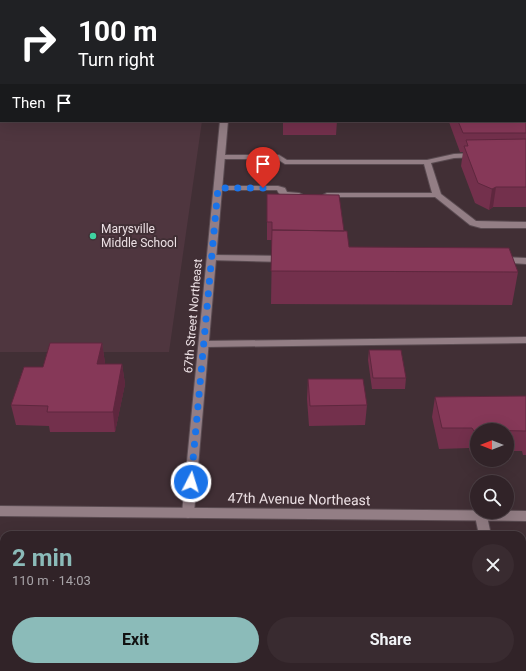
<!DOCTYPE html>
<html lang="en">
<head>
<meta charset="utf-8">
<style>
	:root { --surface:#312328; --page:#392b30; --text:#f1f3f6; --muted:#a8a4a8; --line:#4c4045; --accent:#8bbbb9 }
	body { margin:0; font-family:Roboto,sans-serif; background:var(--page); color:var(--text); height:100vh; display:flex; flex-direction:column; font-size:15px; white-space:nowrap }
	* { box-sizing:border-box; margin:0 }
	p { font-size:13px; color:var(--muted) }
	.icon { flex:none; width:22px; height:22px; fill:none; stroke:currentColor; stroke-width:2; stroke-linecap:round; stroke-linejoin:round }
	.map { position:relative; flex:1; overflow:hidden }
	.panel { position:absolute; left:0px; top:531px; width:526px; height:140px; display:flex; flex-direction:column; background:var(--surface); border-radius:12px 12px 0 0; box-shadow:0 4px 16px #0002,0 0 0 1px var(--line) }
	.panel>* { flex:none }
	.banner { position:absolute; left:0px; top:0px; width:526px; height:122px; box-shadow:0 4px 16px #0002,0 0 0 1px var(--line); background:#202124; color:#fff; overflow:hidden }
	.needle { width:26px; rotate:270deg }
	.tools { position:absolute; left:470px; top:423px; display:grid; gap:8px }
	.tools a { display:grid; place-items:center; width:44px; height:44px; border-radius:50%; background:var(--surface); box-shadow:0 4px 16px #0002,0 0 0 1px var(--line); font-size:20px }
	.pin { position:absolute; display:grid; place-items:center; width:34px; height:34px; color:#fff; margin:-41px -17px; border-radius:50% 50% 50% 0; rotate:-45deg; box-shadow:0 0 4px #0007 }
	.pin .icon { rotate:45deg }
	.me { position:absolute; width:44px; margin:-22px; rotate:5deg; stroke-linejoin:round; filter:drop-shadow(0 0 3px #0008) }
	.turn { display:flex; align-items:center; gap:14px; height:84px; padding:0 12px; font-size:18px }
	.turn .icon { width:52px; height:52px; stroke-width:2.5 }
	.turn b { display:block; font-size:28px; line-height:34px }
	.then { display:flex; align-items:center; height:38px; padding:0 12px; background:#0003; gap:8px; font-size:15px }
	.round { display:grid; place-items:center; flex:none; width:42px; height:42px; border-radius:21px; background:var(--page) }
	.head { display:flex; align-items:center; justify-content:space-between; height:68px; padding:0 12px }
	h1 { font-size:24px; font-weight:700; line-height:30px; color:var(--accent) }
	.primary-button { display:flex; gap:8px; margin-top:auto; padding:8px 12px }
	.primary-button a { flex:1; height:46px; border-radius:24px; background:var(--accent); color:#111; font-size:16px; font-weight:700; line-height:46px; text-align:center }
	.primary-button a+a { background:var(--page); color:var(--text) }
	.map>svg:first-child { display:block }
	.built { fill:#4f363f }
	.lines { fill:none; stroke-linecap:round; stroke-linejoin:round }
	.lane-casing { stroke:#5a4b51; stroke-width:2 }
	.street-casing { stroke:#5a4b51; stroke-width:2 }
	.secondary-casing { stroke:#5a4b51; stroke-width:2 }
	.lane { fill:#937e85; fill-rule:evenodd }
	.street { fill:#937e85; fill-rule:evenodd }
	.secondary { fill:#937e85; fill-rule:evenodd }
	.wall { fill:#73304c }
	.shaded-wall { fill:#5e273e }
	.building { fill:#863858; stroke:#5e273e }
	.route { stroke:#1a73e8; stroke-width:7; stroke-dasharray:0 12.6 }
	.poi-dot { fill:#3fd4a2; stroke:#412f35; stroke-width:1.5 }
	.labels { text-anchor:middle; stroke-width:4; stroke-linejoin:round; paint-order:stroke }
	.poi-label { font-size:12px; fill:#ece0e4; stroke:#412f35; text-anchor:start }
	.street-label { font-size:12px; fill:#ece0e4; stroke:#412f35 }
	.near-street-label { font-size:14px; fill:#ece0e4; stroke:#412f35 }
</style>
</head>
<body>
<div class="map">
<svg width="526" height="671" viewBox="0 0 526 671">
	<rect width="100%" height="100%" fill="#412f35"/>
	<path class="built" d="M0,110L1,121H202L169,352H0Z"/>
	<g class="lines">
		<defs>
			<path id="lane" d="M453,0H460L452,1Z
				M476,153L480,155L479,157L454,158L431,163L441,194L476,221L526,222V228H481L470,225L435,197H327L323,195L327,193H432L424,164H285L277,159H221L217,157L221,155H279L287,160H427L454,154Z
				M215,186H278L285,188L287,192L299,193L303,195C299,198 285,199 281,195C279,194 278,192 277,190H218L214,188Z
				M212,255L284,256L288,259L284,262L209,260L208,258L209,256Z
				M502,257L526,258V264L499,262L498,260L499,258Z
				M526,337V343L204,347L199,344L204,341Z"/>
			<path id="street" d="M233,0H239V1H233Z
				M405,0H414L415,1H406Z
				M525,31H526V35H525Z
				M220,121H228L194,513L192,516L188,518L184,516L182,513Z
				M483,512L487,516L491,535H479L475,516L477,513Z
				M522,666L523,671H509L508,667Z"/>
			<path id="secondary" d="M0,506L526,511V521L0,516Z"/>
		</defs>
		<use href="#lane" class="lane-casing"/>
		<use href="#street" class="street-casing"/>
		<use href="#secondary" class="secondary-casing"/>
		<use href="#lane" class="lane"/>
		<use href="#street" class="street"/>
		<use href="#secondary" class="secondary"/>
	</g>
	<path class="wall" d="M0,0H189V1H1V104H0Z
		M526,53V207H493L489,210L475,203L461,166L463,152H460L449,122V121H525Z
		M283,121H337L336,135H283Z
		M267,194L344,231L349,247L518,272L512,305L271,304L272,240H267Z
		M102,343L105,363V364H122L125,384L115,432H50L49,426L16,425L11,405L43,367Z
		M369,350L406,378L405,389H372L368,360Z
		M308,379L367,405L365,425L309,426L307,399Z
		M526,396V455H523L522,451H507V430H477V451L470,452L469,448L439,449L432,417L435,397Z
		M0,606H4V667H113L112,671H0Z"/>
	<path class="shaded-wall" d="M496,187L493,207L489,210L492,189Z
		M102,343L105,363L100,384L97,364Z
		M122,364L125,384L115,432L113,412Z
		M107,667H113L112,671H106Z"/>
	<path class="building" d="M0,0H187V1H1V81H0Z
		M308,0H381V1H305Z
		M525,52L526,53V133H463L458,121H525Z
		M526,139V187H496L492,189L478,183L464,146H468L466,140Z
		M267,194L339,195L344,231L272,230V222H267Z
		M272,230L347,231L349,247L509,248L518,272L271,271Z
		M50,343H102L97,364H122L113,412H47L48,406L11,405L24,367H43Z
		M369,350H401L406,378H373Z
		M308,379H363L367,405L310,406Z
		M526,396V431L477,430V431H474L472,428H442L435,397Z
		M0,606H4V665H0Z
		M26,667H107L106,671H25Z
		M180,667H342V671H179Z"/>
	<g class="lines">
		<path class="route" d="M191,482L218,188H263"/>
	</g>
	<circle class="poi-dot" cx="93" cy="236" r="4"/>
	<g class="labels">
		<g class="poi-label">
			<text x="101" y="233">Marysville<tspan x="101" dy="14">Middle School</tspan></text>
		</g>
		<g class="street-label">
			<text transform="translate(193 316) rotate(-85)" y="4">67th Street Northeast</text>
		</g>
		<g class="near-street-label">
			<text transform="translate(299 499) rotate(1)" y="5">47th Avenue Northeast</text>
		</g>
	</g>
</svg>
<div class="tools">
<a><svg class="needle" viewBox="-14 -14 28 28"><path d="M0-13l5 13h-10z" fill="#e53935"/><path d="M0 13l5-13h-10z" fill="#a8a4a8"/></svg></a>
<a><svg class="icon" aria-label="search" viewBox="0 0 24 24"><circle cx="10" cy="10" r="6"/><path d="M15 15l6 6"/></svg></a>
</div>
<div class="pin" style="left:263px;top:188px;background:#d93025"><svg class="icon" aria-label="arrive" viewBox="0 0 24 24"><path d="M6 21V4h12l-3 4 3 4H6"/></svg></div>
<svg class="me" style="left:191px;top:482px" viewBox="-20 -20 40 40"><circle r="17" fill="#1a73e8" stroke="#fff" stroke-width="3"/><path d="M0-11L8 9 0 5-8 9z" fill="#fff"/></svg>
<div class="banner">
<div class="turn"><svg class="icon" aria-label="right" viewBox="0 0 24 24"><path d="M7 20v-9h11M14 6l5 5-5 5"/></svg><div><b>100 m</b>Turn right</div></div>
<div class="then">Then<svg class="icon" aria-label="arrive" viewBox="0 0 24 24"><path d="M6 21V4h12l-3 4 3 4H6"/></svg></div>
</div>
<section class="panel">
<div class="head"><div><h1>2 min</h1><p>110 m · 14:03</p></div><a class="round"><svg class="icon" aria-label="close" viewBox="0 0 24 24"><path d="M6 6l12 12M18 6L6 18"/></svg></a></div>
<div class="primary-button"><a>Exit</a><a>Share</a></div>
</section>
</div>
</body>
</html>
